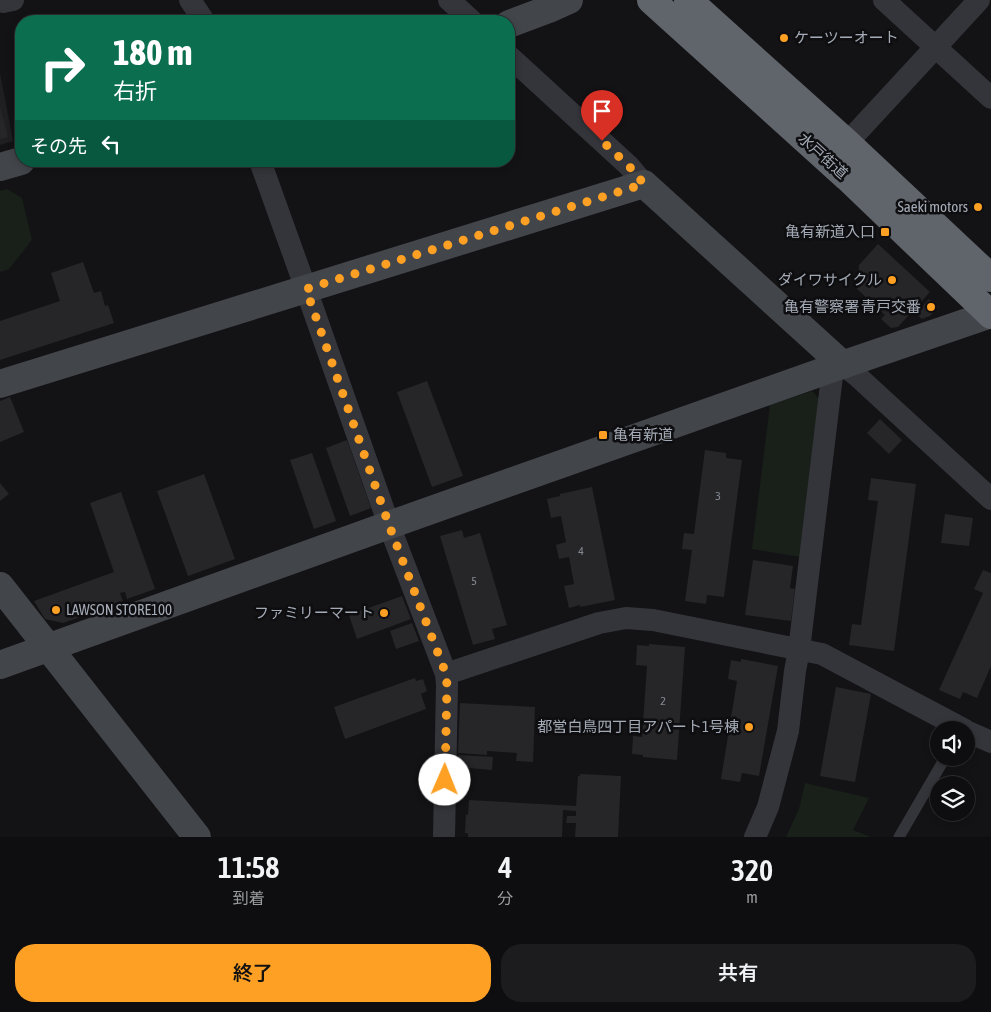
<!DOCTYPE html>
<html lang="ja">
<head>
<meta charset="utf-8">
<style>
	:root { --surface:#0e0e10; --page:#1c1c1e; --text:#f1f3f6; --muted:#9b9c9f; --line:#2e2e30; --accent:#fda023 }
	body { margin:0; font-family:"Asap Condensed","Noto Sans JP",sans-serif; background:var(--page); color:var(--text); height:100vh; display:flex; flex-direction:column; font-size:19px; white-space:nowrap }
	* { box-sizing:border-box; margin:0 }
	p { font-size:16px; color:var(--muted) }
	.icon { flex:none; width:28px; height:28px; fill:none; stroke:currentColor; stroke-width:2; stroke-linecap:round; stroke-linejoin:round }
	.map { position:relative; height:837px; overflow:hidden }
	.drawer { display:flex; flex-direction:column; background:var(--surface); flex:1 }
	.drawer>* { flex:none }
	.banner { position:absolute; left:15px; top:15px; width:500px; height:152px; border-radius:20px; box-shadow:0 2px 8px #0003,0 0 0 1px var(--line); background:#0b6e4f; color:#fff; overflow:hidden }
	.fabs { position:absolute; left:930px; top:721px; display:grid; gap:10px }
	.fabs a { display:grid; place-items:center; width:45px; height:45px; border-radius:50%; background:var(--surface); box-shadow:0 2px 8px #0003,0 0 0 1px var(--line); font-size:25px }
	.pin { position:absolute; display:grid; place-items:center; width:42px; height:42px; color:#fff; margin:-51px -21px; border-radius:50% 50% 50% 0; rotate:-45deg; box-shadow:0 0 5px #0007 }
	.pin .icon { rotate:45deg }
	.me { position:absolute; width:55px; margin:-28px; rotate:1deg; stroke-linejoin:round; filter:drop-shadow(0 0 4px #0008) }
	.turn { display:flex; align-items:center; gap:18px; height:105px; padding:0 15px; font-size:22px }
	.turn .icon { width:65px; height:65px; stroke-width:2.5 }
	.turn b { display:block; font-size:35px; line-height:42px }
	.then { display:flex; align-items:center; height:48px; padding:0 15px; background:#0003; gap:10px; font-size:19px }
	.eta { display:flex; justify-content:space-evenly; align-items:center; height:85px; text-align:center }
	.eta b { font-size:30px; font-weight:600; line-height:35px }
	.primary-button { display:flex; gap:10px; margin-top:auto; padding:10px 15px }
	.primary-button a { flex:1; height:58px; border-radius:20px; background:var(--accent); color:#111; font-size:20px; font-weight:600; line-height:58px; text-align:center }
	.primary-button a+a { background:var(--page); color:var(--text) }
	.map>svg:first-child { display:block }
	.built { fill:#1f1f22 }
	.green { fill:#192019 }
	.building { fill:#262629 }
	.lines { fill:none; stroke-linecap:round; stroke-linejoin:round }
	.lane { stroke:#34353a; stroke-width:11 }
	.street { stroke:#34353a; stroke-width:22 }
	.secondary { stroke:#42454a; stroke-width:28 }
	.highway { stroke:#60646b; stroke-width:28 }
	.route { stroke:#fda023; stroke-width:9; stroke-dasharray:0 16.2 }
	.poi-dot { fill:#fda023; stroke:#0e0e10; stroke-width:2 }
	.labels { text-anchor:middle; stroke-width:5; stroke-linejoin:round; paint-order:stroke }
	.number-label { font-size:12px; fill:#848992 }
	.poi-label { font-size:15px; fill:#a4abb6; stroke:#0e0e10; text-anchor:end }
	.street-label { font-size:15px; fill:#a4abb6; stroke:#0e0e10 }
</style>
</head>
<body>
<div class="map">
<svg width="991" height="837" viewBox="0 0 991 837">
	<rect width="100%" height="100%" fill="#131315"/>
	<path class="built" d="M0,73L13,141L0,145Z"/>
	<path class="green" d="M7,189L22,198L32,240L9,269L0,272V191Z
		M812,391L820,400L800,557L752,549L770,405Z
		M805,783L869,798L853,830L871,837H786L799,809Z"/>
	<path class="building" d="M0,107L8,137L0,139Z
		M878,244L930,292L898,327L891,328L881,319L885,315L857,289L859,265Z
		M83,262L94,293L101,291L105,306L108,305L114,323L0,360V321L60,301L51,273Z
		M929,299L938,307L930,316L922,319L916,314Z
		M427,381L463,476L432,487L397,392Z
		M10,397L24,432L0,442V401Z
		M880,419L902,440L889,454L867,433Z
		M347,440L371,508L350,516L326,448Z
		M705,450L726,453V458L742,460L724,597L707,595L706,604L685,601L692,550L682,549L684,533L694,534Z
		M312,453L336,521L314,529L290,460Z
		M204,474L235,559L188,576L157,491Z
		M871,478L916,484L894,651L849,645L852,624L861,625L878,501L868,500Z
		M0,483L9,494L0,501Z
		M592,487L615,600L580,607V605L569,608L564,586L574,584L569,557L559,559L556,545L566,542L561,516L551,518L547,499L560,496V494Z
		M121,492L155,589L127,599L125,592L120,593L123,602L63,623L45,619L34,601L114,572L90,503Z
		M945,514L973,518L969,546L941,543Z
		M462,530L464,538L480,533L507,625L492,629L495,639L473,645L440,536Z
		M753,560L793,566L790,588L795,589L791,621L745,615Z
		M983,570L991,573V666L977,698L963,692L960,699L939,690L983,593L974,589Z
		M402,596L411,619L357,639L349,615Z
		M412,623L419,641L396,649L390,631Z
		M649,644L685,647L677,760L643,757V755L632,754L633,736L642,737L647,666L636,665L637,645L649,646Z
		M741,659L778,666L759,776L742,773L740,782L721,779L737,681L728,679L731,660L741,662Z
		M415,678L416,681L423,679L427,691L421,694L426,709L345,739L334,707Z
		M836,687L871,694L855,782L820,776Z
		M460,703L535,707L533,762L516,761L517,753L487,751V755L458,753Z
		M458,755L493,757L492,770L457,767Z
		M580,774L621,776L618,837H575L576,823H566L567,816H576V811L563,810L562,837H468V833H465L466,814L468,815L469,800L576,806L578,776H580Z"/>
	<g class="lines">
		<path class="lane" d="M899,837L945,758"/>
		<path class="street" d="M190,0L204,21
			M449,0L472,21
			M884,0L991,98
			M3,2L13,0
			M509,56L629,166L644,184
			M847,143L979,0
			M260,161L306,289L389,525L446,674L447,685L444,837
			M843,365L856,375L991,499
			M446,674L599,623L626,618L653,620L822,654L965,730
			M966,731L991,742
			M755,837L768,807L788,731L795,671L799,650L833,368"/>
		<path class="secondary" d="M509,24L549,9L569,0
			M0,167L21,161
			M0,384L644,184L843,365
			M0,586L197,837
			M0,665L389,525L833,368L991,314"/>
		<path class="highway" d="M651,0L848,178L991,315
			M688,0L847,143L991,278"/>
	</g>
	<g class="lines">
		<path class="route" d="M445,780L447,685L446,674L389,525L306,289L644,184L629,166L602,141"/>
	</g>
	<g class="poi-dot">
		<circle cx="784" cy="38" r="5"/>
		<circle cx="978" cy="207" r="5"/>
		<rect x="880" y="227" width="10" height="10" rx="2.5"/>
		<circle cx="892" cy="280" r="5"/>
		<circle cx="931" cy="307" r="5"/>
		<rect x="598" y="430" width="10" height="10" rx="2.5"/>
		<circle cx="56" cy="610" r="5"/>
		<circle cx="384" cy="613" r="5"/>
		<circle cx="749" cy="727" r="5"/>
	</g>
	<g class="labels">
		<g class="number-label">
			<text x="718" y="500">3</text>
			<text x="581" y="555">4</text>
			<text x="474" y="585">5</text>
			<text x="663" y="705">2</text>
		</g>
		<g class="poi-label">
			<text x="794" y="43" text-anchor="start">ケーツーオート</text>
			<text x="968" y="212">Saeki motors</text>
			<text x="875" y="237">亀有新道入口</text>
			<text x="882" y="285">ダイワサイクル</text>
			<text x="921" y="312">亀有警察署 青戸交番</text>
			<text x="613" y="440" text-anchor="start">亀有新道</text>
			<text x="66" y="615" text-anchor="start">LAWSON STORE100</text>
			<text x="374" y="618">ファミリーマート</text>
			<text x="739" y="732">都営白鳥四丁目アパート1号棟</text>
		</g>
		<g class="street-label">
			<text transform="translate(823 156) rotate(42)" y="5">水戸街道</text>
		</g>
	</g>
</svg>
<div class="fabs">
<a><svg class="icon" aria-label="sound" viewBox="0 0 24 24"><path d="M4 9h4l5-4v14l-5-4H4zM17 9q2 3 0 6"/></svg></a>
<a><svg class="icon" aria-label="layers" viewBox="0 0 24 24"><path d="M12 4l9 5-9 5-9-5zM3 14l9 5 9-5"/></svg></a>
</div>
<div class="pin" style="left:602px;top:141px;background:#d93025"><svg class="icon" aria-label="arrive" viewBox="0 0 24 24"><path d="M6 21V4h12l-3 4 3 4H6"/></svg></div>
<svg class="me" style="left:445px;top:780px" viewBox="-20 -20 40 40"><circle r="19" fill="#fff"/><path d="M0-13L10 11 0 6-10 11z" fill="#fda023"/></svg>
<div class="banner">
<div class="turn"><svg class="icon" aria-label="right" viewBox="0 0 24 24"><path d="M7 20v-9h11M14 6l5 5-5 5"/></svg><div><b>180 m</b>右折</div></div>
<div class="then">その先<svg class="icon" aria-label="left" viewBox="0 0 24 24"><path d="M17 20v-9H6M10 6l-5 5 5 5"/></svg></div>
</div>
</div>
<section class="drawer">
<div class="eta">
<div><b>11:58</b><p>到着</p></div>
<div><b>4</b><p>分</p></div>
<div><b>320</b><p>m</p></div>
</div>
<div class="primary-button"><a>終了</a><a>共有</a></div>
</section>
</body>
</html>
